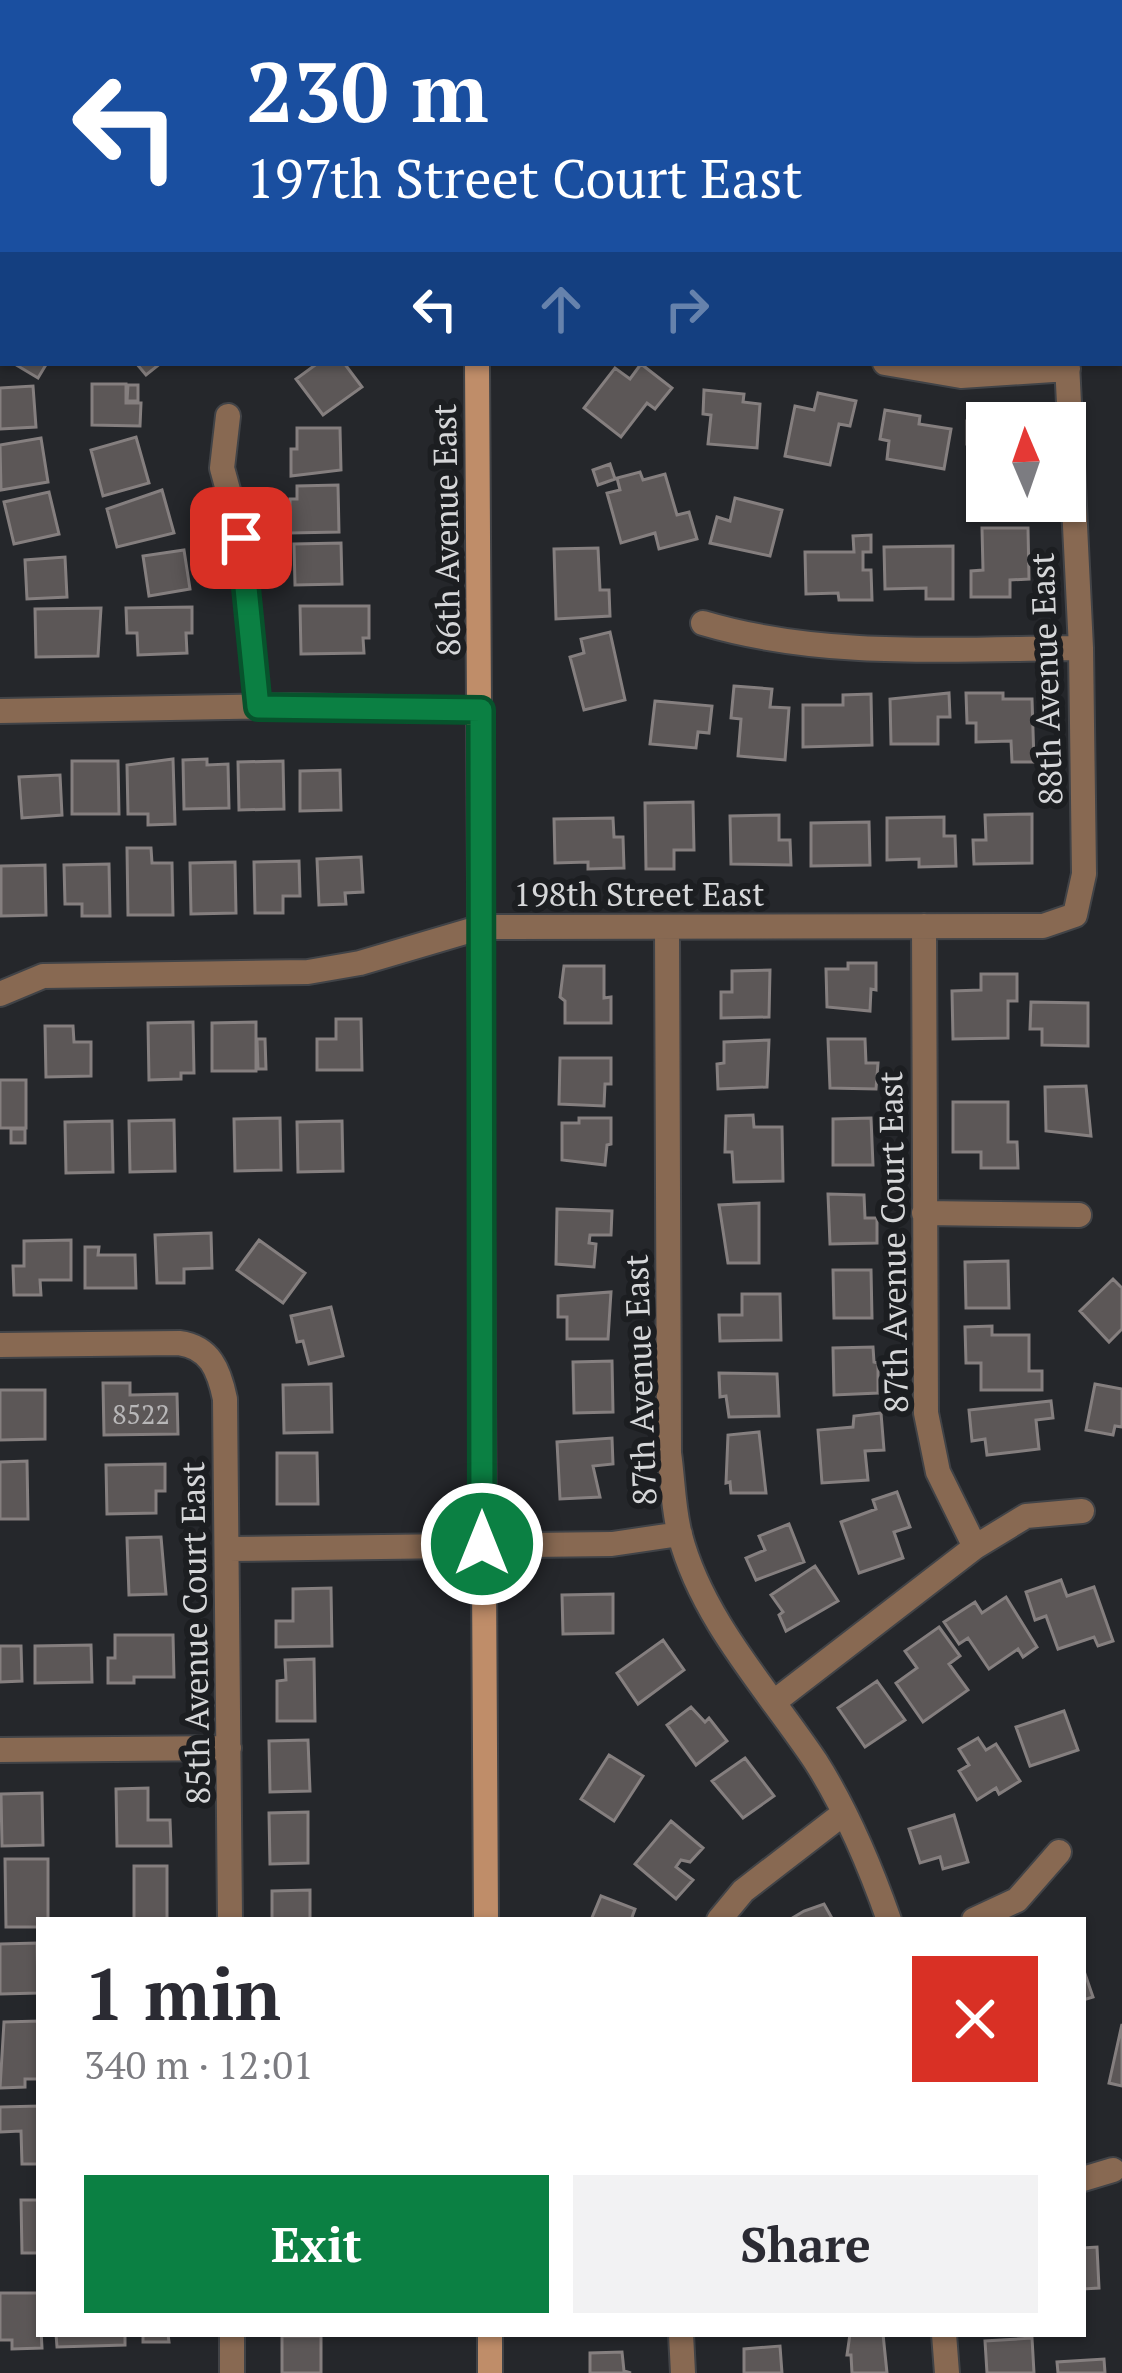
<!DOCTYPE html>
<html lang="en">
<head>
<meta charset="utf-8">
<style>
	:root { --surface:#fff; --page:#f2f2f3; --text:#2b2b33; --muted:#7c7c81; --accent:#0b8043 }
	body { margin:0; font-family:"PT Serif",serif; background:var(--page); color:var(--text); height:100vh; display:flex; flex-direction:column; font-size:45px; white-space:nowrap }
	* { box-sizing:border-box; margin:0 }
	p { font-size:39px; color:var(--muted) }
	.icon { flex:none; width:66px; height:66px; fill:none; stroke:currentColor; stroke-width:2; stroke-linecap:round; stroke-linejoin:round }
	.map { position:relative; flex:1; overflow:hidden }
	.panel { position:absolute; left:36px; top:1917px; width:1050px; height:420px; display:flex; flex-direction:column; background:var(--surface); border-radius:0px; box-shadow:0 3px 9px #0004 }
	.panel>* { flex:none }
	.banner { position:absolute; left:0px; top:0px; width:1122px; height:366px; box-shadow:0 3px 9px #0004; background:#1a4fa0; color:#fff; overflow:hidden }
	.needle { width:78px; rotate:358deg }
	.fabs { position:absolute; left:966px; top:402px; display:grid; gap:24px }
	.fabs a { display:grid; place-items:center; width:120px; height:120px; border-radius:0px; background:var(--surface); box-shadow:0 3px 9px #0004; font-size:60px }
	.pin { position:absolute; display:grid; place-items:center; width:102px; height:102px; color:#fff; margin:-51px; border-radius:24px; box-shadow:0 6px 18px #0006 }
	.me { position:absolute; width:132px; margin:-66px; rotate:0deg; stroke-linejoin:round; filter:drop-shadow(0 0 9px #0008) }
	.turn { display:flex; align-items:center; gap:42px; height:252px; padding:0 48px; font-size:54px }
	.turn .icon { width:156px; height:156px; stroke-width:2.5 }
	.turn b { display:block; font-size:84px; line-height:102px }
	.lanes { display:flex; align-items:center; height:114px; padding:0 48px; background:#0003; justify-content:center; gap:60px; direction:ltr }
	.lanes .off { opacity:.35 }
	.round { display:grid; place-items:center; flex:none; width:126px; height:126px; border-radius:0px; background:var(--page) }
	.headline { display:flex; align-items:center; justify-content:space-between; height:204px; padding:0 48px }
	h1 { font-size:72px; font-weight:800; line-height:90px }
	.action { display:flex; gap:24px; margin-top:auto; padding:24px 48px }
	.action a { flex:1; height:138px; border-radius:0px; background:var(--accent); color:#fff; font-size:48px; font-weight:800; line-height:138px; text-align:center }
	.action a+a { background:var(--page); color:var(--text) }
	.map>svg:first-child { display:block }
	.building { fill:#5c5757; stroke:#857f7f; stroke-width:3 }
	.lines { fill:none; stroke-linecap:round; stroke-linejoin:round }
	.street-casing { stroke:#414347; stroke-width:28 }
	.secondary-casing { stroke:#414347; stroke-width:28 }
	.street { stroke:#886952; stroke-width:24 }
	.secondary { stroke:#bf8d69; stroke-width:24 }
	.route-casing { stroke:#07532c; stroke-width:30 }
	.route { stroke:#0b8043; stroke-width:21 }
	.labels { text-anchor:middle; stroke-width:12; stroke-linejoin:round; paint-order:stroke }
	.number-label { font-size:27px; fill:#b8b7b8 }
	.street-label { font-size:33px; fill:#d6d7d9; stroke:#1c1e21 }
</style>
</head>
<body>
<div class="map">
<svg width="1122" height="2373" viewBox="0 0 1122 2373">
	<rect width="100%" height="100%" fill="#25272b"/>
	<path class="building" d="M1060,0H1122V31L1119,32V3Z
		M1119,155H1122L1119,204Z
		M13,363H47L38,378Z
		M136,363H161L146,375Z
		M318,363H344L362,387L323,415L296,379Z
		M641,364L672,388L655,409L647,403L621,437L584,408L615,368L630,379Z
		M92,384H126V403H141L140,426L92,425Z
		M128,385H138V401H127Z
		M33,386L36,427L0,429V388Z
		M704,390L744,394L743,402L760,404L757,448L708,444L711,415L703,414Z
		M818,393L856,401L850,426L839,424L830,465L785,456L795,406L814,410Z
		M885,410L920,416L919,424L951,429L944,469L887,459L889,441L880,439Z
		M1025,420V423H987V470L976,471V444H967V421Z
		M297,428H340L341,470L291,476V449H297Z
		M136,437L149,483L103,496L91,450Z
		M41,438L48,482L1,490L0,445Z
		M610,464L615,479L598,485L593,470Z
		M640,472L643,480L665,474L677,515L689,512L697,539L659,549L655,533L621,543L607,493L620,490L617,478Z
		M338,485L339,532L290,533V499H297V486Z
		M162,490L174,533L117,547L107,509Z
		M49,492L59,534L14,544L4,502Z
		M735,498L782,510L770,556L710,543L717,517L730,521Z
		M982,528H1028L1029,579L1010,580V597H971V571L983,570Z
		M871,535V552H863V570H871L872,600H839L838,593L806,594L805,552H854L853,536Z
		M341,543L342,584L295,585L294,544Z
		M953,546V599H926V588L885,589L884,547Z
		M598,548L600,590H609L610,616L556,619L554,549Z
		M184,550L190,589L149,596L143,556Z
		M65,557L67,597L27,599L25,560Z
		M300,606H369V638H363L364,653L301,654Z
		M192,607V633H186L187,653L138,655L137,633H127L126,608Z
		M101,608L98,656L36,657L35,609Z
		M610,632L625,700L584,710L570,657L584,653L581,639Z
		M734,686L772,689L770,707L789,708L785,760L738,756L741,719L731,718Z
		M949,693L950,717H938V744H891L890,699Z
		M966,693H1003V699H1032L1034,762H1012L1011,741L976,742V723H967Z
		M871,694L872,745L803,747V705H843V695Z
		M655,701L712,706L709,733L698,732L696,748L650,744Z
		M173,759L175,824L148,825V814H128L127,765Z
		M207,759V765L228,764L229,808L184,809L183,760Z
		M72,761H118L119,814H72Z
		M283,761L284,809L239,810L238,762Z
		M340,770L341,810L300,811V771Z
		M60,775L62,815L22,818L19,777Z
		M693,802L694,850H674V869H646L645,803Z
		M1032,814V863L974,864L973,840H986L985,815Z
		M779,815V840H790L791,865L731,864L730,816Z
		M944,817V836H955L956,866L919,867V859L887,860V818Z
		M613,818L614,837H623L624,868L588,869V862L555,863L554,819Z
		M869,822L870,865L811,866V823Z
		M127,848H151L152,863H172L173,915H128Z
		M361,857L363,892L345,893L346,904L319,905L317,859Z
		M299,861L300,896H283V913H255L254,862Z
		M235,862L236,913L191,914L190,863Z
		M109,864L110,916H82V904H65L64,865Z
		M45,865L46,915L1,916V866Z
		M848,963H876V990L871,989L870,1011L827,1007L826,969H848Z
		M564,966H604V998L611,997V1023H565V1001L560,997Z
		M770,970L769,1017L721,1018V992H732V971Z
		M981,974H1017V1001H1008V1038L953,1039L952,991L981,990Z
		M1031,1002L1088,1003V1046L1042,1045V1029H1030Z
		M336,1019H361L362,1070H317V1039H336Z
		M193,1022L194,1073H181V1079L149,1080L148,1023Z
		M256,1022V1071H212V1023Z
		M45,1026H73L74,1042H91V1076L46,1077Z
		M257,1039H265L266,1069H258Z
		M828,1039H865L866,1063H878L876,1089L830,1088Z
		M769,1040L767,1087L718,1089L717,1064L724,1063V1042Z
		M560,1058H611V1084H605L604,1106L559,1104Z
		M0,1080H26V1128H0Z
		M1086,1086L1091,1136L1046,1131L1045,1087Z
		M953,1102H1008V1142H1017L1018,1168H981V1152H953Z
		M753,1115L754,1127H782L783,1181L734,1182L732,1152H725L726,1116Z
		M280,1118L281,1170L235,1171L234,1119Z
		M579,1118H611V1144L607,1145L605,1165L562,1160V1123H579Z
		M871,1118L873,1165H833V1119Z
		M174,1120L175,1171L130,1172L129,1121Z
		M112,1121L113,1172L66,1173L65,1122Z
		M342,1121L343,1171L298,1172L297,1122Z
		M11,1129H25V1143H11Z
		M828,1194L864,1195L865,1218H877V1243L830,1244Z
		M759,1203V1263H728L719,1205Z
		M557,1209L612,1211L611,1235H590L589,1243L596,1244L594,1267L556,1264Z
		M211,1233L212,1268L184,1269V1283H157L155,1235Z
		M71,1240V1280H40L41,1295H14L13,1266H24V1241Z
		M259,1240L305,1273L283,1303L237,1270Z
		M85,1247H99L98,1255H135L136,1288H85Z
		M1008,1261L1009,1308H966L965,1262Z
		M833,1270H871L872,1318H834Z
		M1113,1279L1122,1288V1329L1109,1342L1080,1311Z
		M611,1292L608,1339H567V1317H558V1296Z
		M742,1294H780L781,1340L720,1341L719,1315H742Z
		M331,1307L343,1356L309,1364L303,1341L297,1342L291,1316Z
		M992,1326V1335H1029V1371H1042V1390H981V1363H966L965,1327Z
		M873,1347L874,1362L878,1363V1393L834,1395L833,1348Z
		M612,1361L613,1412L574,1413L573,1362Z
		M719,1373L777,1374L779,1416L729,1417L726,1396L720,1397Z
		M103,1383H130V1395L177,1394L178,1434L104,1435Z
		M331,1384L332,1432L284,1433L283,1385Z
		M1095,1384L1122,1389V1427L1115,1426L1113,1435L1086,1430Z
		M0,1390H45V1439L0,1440Z
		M1051,1401L1053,1418L1036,1420L1039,1449L987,1455L985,1439L972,1441L969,1410Z
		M881,1413L884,1450L865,1451L868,1480L822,1483L818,1430L853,1427L854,1416Z
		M759,1432L766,1493H731L730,1482L726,1483L728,1435Z
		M612,1438L613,1464L593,1466L600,1497L560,1499L557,1442Z
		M277,1453H317L318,1504H277Z
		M27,1461L28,1519H0V1462Z
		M165,1464V1491H156V1513L107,1514L106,1465Z
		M897,1492L910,1527L894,1532L903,1558L859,1573L841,1522L876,1509L873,1500Z
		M789,1524L804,1562L756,1580L746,1558L765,1550L759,1536Z
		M161,1537L166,1594L129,1595L127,1538Z
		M815,1566L838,1601L786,1631L779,1615L783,1612L771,1595Z
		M1061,1580L1067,1596L1094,1587L1113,1641L1098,1646L1094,1637L1058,1649L1046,1616L1035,1620L1026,1592Z
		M331,1588L332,1646L276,1647V1621H293V1589Z
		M613,1594V1633L563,1634L562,1595Z
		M1006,1597L1037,1647L1023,1657L1018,1649L989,1669L968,1638L959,1644L944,1622L975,1602L982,1613Z
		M939,1627L960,1656L949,1664L968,1690L923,1722L896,1683L917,1668L905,1651Z
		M115,1635H173L174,1677H134V1683H108V1658H115Z
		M663,1640L684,1670L638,1704L617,1673Z
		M91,1645L92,1682L35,1683V1646Z
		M0,1646H21L22,1681L0,1682Z
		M314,1659L315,1721H277V1681L286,1680L285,1660Z
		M877,1681L905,1720L865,1747L838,1708Z
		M691,1707L705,1722L709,1718L727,1741L696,1765L667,1725Z
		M1064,1711L1078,1750L1030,1766L1016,1727Z
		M978,1738L986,1750L996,1744L1020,1781L999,1794L996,1788L977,1800L959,1771L969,1765L959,1749Z
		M308,1740L310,1791L270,1792L269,1741Z
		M609,1755L643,1776L614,1821L581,1799Z
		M745,1758L774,1796L743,1818L712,1781Z
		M148,1788V1820H170L171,1846H117L116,1789Z
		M42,1793L43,1845L2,1846L1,1794Z
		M308,1812V1863L270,1864L269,1813Z
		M954,1815L968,1862L943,1869L940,1857L920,1863L909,1829Z
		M671,1821L703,1848L690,1862L681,1860L676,1867L693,1880L676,1899L635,1864Z
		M5,1859H48V1920H39V1927H6Z
		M134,1866H167V1920H134Z
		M310,1890V1920H272V1891Z
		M601,1896L635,1909L631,1920H591Z
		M824,1904L833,1920H789L804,1911Z
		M37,1943L38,1993L0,1994V1944Z
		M1083,1968L1093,1997L1083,2000Z
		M39,2021V2079H25V2087L0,2088L4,2022Z
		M1122,2024V2086L1109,2083Z
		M39,2106V2164H22L21,2131L0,2132V2107Z
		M21,2200H39V2253H22Z
		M1097,2247L1099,2288L1083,2289V2248Z
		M0,2293H39L42,2348L12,2349V2340H0Z
		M56,2334H125V2345L57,2347Z
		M143,2334H168L169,2342H143Z
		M850,2334H883L887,2373H852L851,2355H847Z
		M282,2336H321V2373H282Z
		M1032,2338L1034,2373H987L985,2341Z
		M780,2346L782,2373H744V2349Z
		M622,2352L624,2371L631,2373H590V2353Z
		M1104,2359L1105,2373H1058L1057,2362Z"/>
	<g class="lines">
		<defs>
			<path id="street" d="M1007,0V3
				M869,3L885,0
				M885,363L961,376L1068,369
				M228,416L222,468L241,538L258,707
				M703,623C824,659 955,649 1081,648
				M0,711L292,706L481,710
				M924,926L926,1413L938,1472L975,1547
				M667,927L669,1453C673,1480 673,1509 680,1535C702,1620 768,1690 816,1762C847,1811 870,1866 889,1920
				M0,994L43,976L308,972L360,963L482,927L1043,926L1075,915L1084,874L1081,648L1067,363
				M924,1213L1079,1215
				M0,1345L179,1343C210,1347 219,1370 225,1399L230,1920
				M228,1549L612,1544L680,1534
				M774,1702L975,1547L1026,1516L1082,1511
				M0,1750L229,1748
				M719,1920L743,1891L844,1813
				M974,1920L1017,1900L1059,1852
				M1083,2179L1113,2170
				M232,2334V2373
				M681,2334L683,2373
				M944,2334L947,2373"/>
			<path id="secondary" d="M471,0V3
				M477,363L486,1920
				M490,2334V2373"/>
		</defs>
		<use href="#street" class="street-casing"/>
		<use href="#secondary" class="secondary-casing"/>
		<use href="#street" class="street"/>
		<use href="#secondary" class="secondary"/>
	</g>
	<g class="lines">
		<defs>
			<path id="route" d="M241,538L258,707L481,710L482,1544"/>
		</defs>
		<use href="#route" class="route-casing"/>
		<use href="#route" class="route"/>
	</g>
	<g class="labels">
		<g class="number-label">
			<text x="141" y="1424">8522</text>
		</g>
		<g class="street-label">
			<text transform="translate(446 530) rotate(-91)" y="12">86th Avenue East</text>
			<text transform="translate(1046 679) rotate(-92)" y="12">88th Avenue East</text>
			<text x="639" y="906">198th Street East</text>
			<text transform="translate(893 1242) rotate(-91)" y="12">87th Avenue Court East</text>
			<text transform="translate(640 1380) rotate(-92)" y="12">87th Avenue East</text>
			<text transform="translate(195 1633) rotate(-91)" y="12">85th Avenue Court East</text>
		</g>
	</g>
</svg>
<div class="fabs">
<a><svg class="needle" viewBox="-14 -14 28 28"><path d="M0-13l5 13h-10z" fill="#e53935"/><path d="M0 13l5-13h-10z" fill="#7c7c81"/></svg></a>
</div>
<div class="pin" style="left:241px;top:538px;background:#d93025"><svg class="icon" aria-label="arrive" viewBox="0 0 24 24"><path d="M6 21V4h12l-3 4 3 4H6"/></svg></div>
<svg class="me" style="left:482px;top:1544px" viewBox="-20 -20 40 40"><circle r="17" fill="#0b8043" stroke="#fff" stroke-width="3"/><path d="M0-11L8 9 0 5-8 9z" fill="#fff"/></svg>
<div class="banner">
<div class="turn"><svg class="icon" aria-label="left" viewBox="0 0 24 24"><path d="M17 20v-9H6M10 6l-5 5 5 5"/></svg><div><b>230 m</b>197th Street Court East</div></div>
<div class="lanes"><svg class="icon" aria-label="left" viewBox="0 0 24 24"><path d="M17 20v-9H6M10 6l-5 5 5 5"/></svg><svg class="icon off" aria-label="ahead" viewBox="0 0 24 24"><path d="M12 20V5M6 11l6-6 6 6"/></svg><svg class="icon off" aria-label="right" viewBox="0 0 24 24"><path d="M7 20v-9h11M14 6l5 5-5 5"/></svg></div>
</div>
<section class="panel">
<div class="headline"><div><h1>1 min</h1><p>340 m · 12:01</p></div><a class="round" style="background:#d93025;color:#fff"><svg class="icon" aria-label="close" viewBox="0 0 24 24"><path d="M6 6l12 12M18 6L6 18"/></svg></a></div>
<div class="action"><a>Exit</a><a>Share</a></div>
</section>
</div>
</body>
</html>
